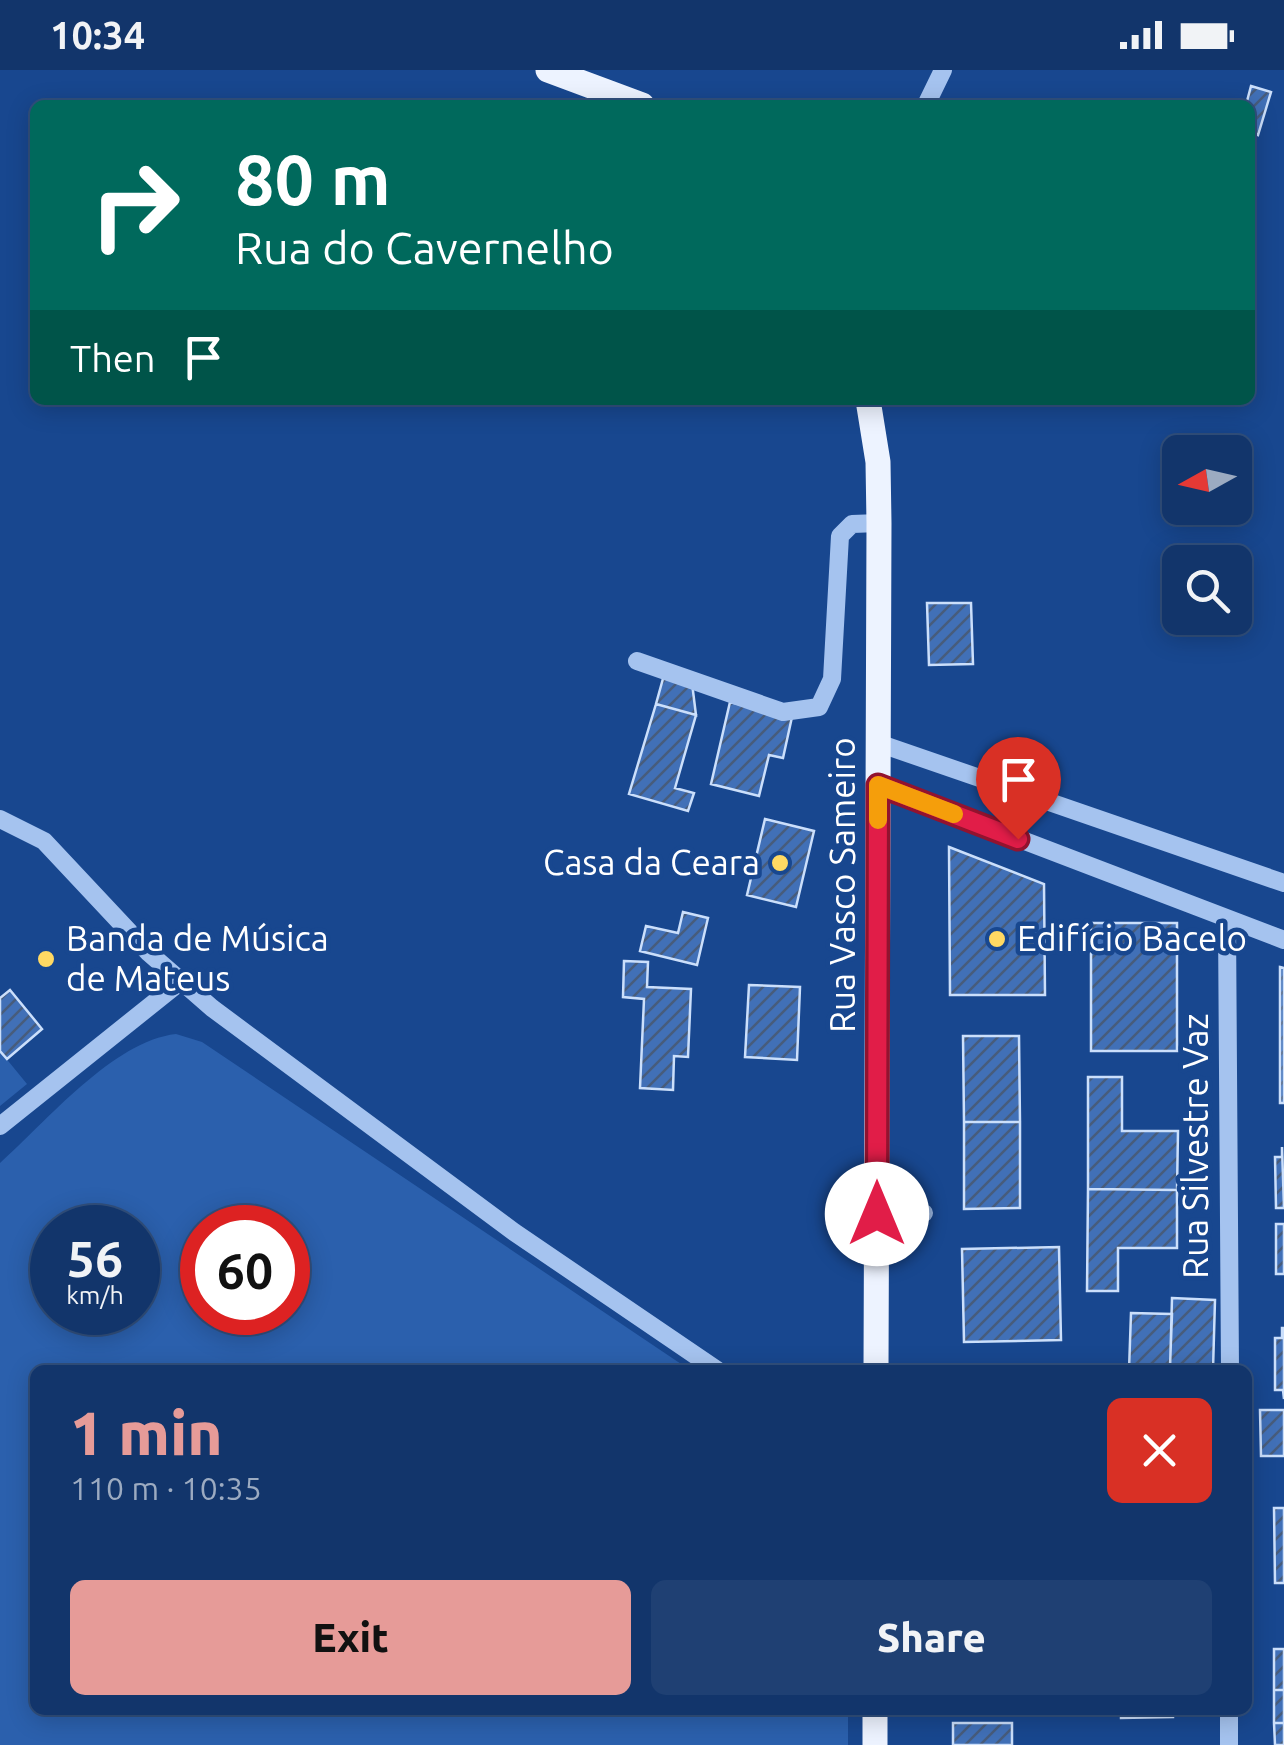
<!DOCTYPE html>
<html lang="en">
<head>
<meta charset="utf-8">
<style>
	:root { --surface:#12356b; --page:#1f4073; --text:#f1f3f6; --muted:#9cabc1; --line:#31507e; --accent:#e69b98 }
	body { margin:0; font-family:Ubuntu,sans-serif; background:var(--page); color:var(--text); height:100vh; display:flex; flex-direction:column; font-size:38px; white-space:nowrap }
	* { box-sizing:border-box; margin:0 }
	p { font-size:32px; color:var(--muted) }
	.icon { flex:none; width:55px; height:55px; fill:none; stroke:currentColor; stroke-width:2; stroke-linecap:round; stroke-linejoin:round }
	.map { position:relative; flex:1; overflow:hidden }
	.panel { position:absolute; left:30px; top:1295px; width:1222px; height:350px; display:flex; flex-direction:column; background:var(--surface); border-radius:15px; box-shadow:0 5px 25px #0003,0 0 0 2px var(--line) }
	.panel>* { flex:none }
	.hud { position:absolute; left:30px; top:30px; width:1225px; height:305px; border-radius:15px; box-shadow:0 5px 25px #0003,0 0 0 2px var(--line); background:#00695c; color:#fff; overflow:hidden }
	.needle { width:65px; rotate:262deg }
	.buttons { position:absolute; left:1162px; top:365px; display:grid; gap:20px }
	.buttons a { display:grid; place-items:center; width:90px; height:90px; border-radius:15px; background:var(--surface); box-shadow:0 5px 25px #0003,0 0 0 2px var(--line); font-size:50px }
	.speed { position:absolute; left:30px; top:1135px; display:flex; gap:20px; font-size:50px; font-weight:700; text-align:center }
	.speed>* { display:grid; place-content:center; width:130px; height:130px; border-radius:50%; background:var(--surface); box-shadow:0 5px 25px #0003,0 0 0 2px var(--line); line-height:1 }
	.speed small { font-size:25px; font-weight:400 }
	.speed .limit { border:15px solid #d22; background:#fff; color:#111 }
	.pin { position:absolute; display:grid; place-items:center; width:85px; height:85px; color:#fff; margin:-102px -42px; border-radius:50% 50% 50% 0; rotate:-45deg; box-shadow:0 0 10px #0007 }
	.pin .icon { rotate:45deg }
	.me { position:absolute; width:110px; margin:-55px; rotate:0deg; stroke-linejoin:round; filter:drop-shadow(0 0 8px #0008) }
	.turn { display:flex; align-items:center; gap:35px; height:210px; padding:0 40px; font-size:45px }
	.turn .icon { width:130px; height:130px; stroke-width:2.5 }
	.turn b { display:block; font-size:70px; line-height:85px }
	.then { display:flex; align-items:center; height:95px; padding:0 40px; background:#0003; gap:20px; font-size:38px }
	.round { display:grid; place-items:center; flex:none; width:105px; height:105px; border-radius:15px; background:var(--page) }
	.head { display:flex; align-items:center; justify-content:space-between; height:170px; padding:0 40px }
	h1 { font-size:60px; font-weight:800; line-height:75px; color:var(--accent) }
	.button { display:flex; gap:20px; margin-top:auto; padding:20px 40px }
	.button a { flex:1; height:115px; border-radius:15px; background:var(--accent); color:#111; font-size:40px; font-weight:800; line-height:115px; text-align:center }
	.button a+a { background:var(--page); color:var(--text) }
	.status { display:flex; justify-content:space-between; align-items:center; height:70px; padding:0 50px; background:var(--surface); direction:ltr }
	.status svg { height:28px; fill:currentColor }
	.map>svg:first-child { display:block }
	.grass { fill:#2b60ad; fill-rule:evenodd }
	.building { fill:url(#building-hatch); stroke:#cbdffb; stroke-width:2.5 }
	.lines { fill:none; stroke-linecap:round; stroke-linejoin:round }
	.minor { stroke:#a5c3ef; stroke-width:18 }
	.major { stroke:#edf3ff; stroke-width:25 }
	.route-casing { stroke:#92132f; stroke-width:25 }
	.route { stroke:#e11d48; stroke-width:18 }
	.slow { stroke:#f59e0b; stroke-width:18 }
	.poi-dot { fill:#ffd963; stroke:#18478f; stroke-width:4 }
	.labels { text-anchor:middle; stroke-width:9; stroke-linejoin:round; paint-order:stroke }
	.poi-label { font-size:35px; fill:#fff; stroke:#18478f; text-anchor:start }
	.street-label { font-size:35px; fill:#fff; stroke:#18478f }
</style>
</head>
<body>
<div class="status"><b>10:34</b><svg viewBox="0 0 49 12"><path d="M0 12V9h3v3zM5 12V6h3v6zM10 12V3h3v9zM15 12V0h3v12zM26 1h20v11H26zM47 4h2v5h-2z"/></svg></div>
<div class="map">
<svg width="1284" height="1675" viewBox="0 0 1284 1675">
	<defs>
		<pattern id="building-hatch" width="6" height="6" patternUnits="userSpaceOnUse" patternTransform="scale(2.5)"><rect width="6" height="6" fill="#4170b7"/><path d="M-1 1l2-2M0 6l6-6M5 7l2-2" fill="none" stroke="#475c7c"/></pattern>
	</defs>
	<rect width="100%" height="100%" fill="#18478f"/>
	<path class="grass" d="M176,964L202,972L690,1300H35V1640H848V1675H0V1093C46,1052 113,971 176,964ZM52,1158H138V1242H52ZM202,1158H288V1242H202Z
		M0,981L27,1014L0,1036Z"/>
	<path class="building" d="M1251,16L1271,22L1258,65L1250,62V35H1246Z
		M927,533H971L973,594L929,595Z
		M664,605L692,613L696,645L656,634Z
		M730,632L792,647L783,688L769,685L759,726L711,714Z
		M656,634L696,645L675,718L694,723L688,741L629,724Z
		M765,749L814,761L796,837L747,825Z
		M949,777L1044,814L1045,925H950Z
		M683,842L708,848L697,895L640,881L646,856L678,863Z
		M1091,853H1177V981H1091Z
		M624,891L648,892L647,917L691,919L688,987L674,986L673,1020L640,1018L644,929L623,927Z
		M1280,897L1284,898V1033H1280Z
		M749,915L800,917L797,990L745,987Z
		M10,920L42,959L7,989L0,981V928Z
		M963,966H1019L1020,1052H964Z
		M1088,1007H1122V1061H1178L1177,1120L1088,1119Z
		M964,1052H1020V1138L964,1139Z
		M1282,1077L1284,1138H1276L1275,1087H1282Z
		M1088,1119L1177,1120V1178H1118V1221H1087Z
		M1276,1154H1284V1204H1276Z
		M1059,1177L1061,1270L964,1272L962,1179Z
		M1172,1228L1215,1230L1213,1300H1170Z
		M1131,1243L1172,1244L1170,1296L1129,1300Z
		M1282,1258H1284V1329L1283,1320H1275V1268H1282Z
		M1260,1340H1284V1386H1261Z
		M1274,1438H1284V1513H1275Z
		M1274,1579H1284V1620H1274Z
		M1274,1620H1284V1653H1274Z
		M1121,1640H1173V1647L1121,1648Z
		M953,1653H1012V1675H953Z
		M1274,1653H1284V1675H1275Z"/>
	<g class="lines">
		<path class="minor" d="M926,35L943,0
			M637,591L783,642L819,637L832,609L840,466L852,454L879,453
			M878,673L1284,813
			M878,715L1284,870
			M0,749L44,771L149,883L212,938L514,1162L717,1300
			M1227,851L1230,1300
			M0,1056L180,912
			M877,1144L924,1143
			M1229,1675V1640"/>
		<path class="major" d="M548,0L642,35
			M868,330L878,392L879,453L876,1300
			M875,1640V1675"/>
	</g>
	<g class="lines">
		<defs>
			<path id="route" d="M877,1144L878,715L1018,769"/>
		</defs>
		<use href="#route" class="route-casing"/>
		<use href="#route" class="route"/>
		<path class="slow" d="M878,750V715L954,744"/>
	</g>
	<g class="poi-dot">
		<circle cx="780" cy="793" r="10"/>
		<circle cx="997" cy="869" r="10"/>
		<circle cx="46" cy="889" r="10"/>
	</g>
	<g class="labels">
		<g class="poi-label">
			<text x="760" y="805" text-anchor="end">Casa da Ceara</text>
			<text x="66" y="881">Banda de Música<tspan x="66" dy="40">de Mateus</tspan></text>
			<text x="1017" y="881">Edifício Bacelo</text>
		</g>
		<g class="street-label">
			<text transform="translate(843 815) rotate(-90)" y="12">Rua Vasco Sameiro</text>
			<text transform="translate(1196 1076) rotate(-90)" y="12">Rua Silvestre Vaz</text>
		</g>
	</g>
</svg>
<div class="buttons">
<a><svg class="needle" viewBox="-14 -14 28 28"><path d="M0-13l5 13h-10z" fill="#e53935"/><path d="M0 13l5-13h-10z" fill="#9cabc1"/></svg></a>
<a><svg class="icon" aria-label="search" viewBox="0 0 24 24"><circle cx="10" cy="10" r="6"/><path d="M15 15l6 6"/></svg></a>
</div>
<div class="speed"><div>56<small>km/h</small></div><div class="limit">60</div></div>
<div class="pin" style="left:1018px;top:769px;background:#d93025"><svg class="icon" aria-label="arrive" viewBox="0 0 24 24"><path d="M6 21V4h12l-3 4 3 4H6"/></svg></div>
<svg class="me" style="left:877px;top:1144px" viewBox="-20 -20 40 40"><circle r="19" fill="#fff"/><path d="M0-13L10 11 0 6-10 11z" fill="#e11d48"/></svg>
<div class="hud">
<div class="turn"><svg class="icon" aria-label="right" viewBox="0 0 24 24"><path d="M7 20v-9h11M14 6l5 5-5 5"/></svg><div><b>80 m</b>Rua do Cavernelho</div></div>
<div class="then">Then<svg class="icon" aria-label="arrive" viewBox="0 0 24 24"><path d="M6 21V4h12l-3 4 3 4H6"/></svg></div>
</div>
<section class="panel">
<div class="head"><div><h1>1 min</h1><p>110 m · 10:35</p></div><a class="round" style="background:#d93025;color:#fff"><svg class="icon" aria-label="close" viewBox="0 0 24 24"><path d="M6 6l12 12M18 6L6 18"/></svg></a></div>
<div class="button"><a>Exit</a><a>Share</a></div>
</section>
</div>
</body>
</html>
